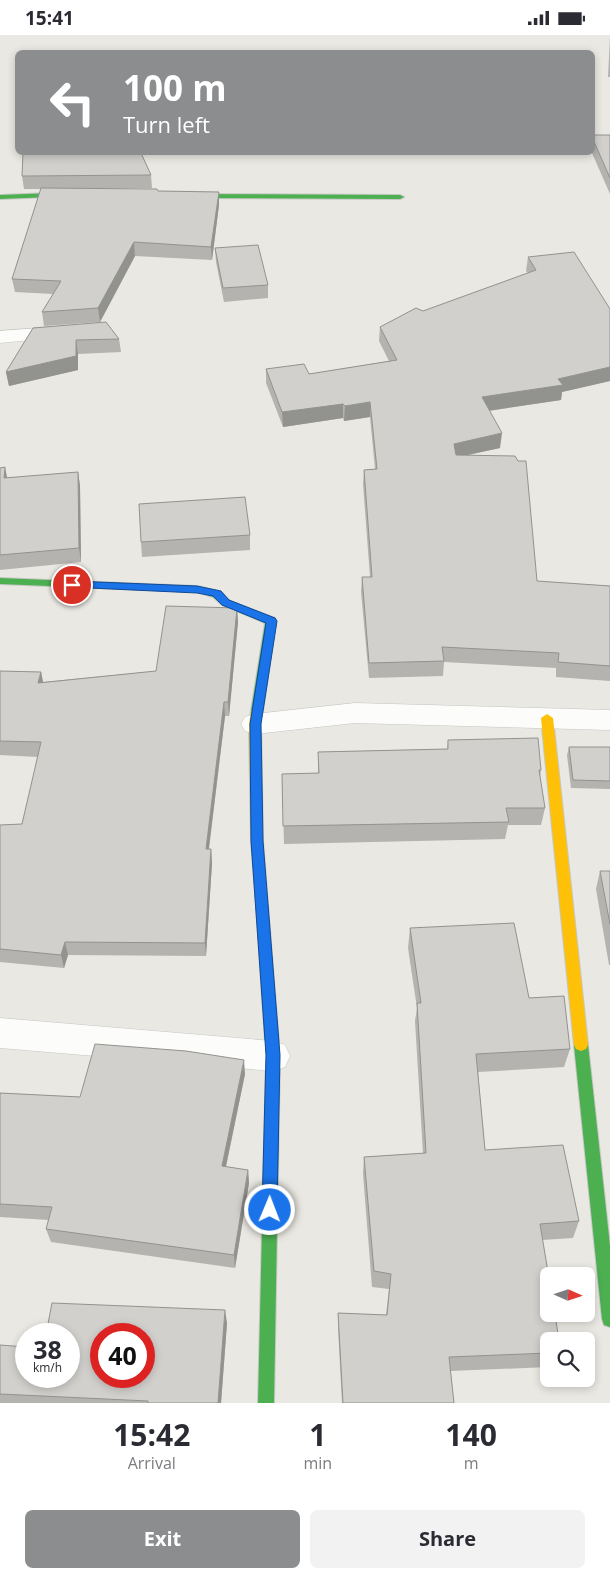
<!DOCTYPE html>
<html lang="en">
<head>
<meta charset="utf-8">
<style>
	:root { --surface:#fff; --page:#f2f2f3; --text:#2b2b33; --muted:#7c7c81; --accent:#8b8d8e }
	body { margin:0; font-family:"Open Sans",sans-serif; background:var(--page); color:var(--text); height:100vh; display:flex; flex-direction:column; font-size:19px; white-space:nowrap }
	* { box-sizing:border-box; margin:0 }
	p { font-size:16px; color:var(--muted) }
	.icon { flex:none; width:28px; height:28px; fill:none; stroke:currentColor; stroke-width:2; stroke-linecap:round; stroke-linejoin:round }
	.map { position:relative; height:1368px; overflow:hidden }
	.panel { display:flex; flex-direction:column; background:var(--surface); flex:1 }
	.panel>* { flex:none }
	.banner { position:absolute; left:15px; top:15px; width:580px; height:105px; border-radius:8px; box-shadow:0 2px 8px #0003; background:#8b8d8e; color:#fff; overflow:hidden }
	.needle { width:32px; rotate:93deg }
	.controls { position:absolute; left:540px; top:1232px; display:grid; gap:10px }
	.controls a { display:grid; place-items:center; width:55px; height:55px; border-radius:8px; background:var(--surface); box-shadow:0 2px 8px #0003; font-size:25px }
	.speed { position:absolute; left:15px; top:1288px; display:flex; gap:10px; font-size:25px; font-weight:700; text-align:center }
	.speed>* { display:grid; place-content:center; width:65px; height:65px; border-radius:50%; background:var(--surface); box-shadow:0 2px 8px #0003; line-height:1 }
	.speed small { font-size:12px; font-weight:400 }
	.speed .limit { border:8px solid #d22; background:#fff; color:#111 }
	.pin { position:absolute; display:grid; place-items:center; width:42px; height:42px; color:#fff; margin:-21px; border:2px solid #fff; border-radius:50%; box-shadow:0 1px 5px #0007 }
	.me { position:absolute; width:55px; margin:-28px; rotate:1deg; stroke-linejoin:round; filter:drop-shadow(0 0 4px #0008) }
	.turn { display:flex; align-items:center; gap:18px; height:105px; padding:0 25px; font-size:22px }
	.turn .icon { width:65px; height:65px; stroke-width:2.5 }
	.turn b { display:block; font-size:35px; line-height:42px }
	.eta { display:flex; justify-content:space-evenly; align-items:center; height:85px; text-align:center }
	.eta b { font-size:30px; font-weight:700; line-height:35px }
	.cta { display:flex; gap:10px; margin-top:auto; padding:10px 25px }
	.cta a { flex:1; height:58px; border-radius:8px; background:var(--accent); color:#fff; font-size:20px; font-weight:700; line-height:58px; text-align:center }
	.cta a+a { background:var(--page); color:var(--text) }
	.status { display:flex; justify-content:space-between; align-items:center; height:35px; padding:0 25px; background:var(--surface); direction:ltr }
	.status svg { height:14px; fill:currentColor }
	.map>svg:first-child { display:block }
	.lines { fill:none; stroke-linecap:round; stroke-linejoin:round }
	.street-casing { stroke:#c5c5c3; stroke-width:1 }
	.fast-casing { stroke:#c6c7c6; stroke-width:2 }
	.slow-casing { stroke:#c6c7c6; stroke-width:2 }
	.street { fill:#fcfcfb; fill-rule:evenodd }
	.fast { fill:#4caf50; fill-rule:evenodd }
	.slow { fill:#ffc107; fill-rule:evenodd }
	.wall { fill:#b4b3af }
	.shaded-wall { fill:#92928f }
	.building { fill:#d1d0cc; stroke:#92928f; fill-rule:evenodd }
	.route { fill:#1a73e8; stroke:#114b97 }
</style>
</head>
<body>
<div class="status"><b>15:41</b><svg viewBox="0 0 49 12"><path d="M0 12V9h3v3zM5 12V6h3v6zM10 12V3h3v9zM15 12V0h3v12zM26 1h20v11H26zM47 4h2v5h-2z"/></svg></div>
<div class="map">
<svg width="610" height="1368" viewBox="0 0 610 1368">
	<rect width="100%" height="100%" fill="#e9e8e2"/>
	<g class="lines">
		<defs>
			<path id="street" d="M66,291L73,293L76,297L73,301L0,308V296Z
				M355,668L610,675V695L355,688L255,699L245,696L241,689L245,682L255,679Z
				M0,983L273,1006L285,1010L290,1021L285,1032L273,1036L0,1013Z"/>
			<path id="fast" d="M79,157V161H76L0,164V160Z
				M178,159L400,160L404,162L400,164L181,163L177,161Z
				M0,543L197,551L221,557L230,566L275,583L276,586L263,676L257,680L251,676L265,588L222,570L213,562L197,557L0,549Z
				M262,865L266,866L268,870L280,1021L274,1368H258L266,1021L256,870L258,866Z
				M581,1004L586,1006L588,1010L610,1211V1292L604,1290L602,1284L574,1010L576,1006Z"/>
			<path id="slow" d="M257,672L263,676L261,689L263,806L268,870L266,874L262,875L258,874L256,870L251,806L249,689L251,676Z
				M547,679L553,683L588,1010L586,1014L581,1016L576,1014L574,1010L541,683Z"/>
		</defs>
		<use href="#street" class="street-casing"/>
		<use href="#fast" class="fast-casing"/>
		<use href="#slow" class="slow-casing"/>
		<use href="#street" class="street"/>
		<use href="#fast" class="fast"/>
		<use href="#slow" class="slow"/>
	</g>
	<path class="wall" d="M610,1V42H608Z
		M592,100H610V159L592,118Z
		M151,140L152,153H75L158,156L219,157V170L212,225L135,221L100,287L44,291L42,277L53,259L15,257L12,244L41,154H24L22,141Z
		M215,213L268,250V263L224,267L216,227Z
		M528,222L610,274V346L562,357L561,365L489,376L500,413L468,420L537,546L610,551V646L556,642V633L444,627L443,641L369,643L361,557L362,542H370L363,449L364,435L375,434L370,382L344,386L343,383L283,392L266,348V334L309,339L389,326L379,306L380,292L528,238L526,236Z
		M33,293L119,304L121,317L78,319V335L9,351L6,337Z
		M0,433L7,443L78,437L80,451L81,527L0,535Z
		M250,500V515L142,522L141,507Z
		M237,573L238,587L229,681H225L209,814H211L212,828L206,921L68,920L64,933L0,927V790L22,789L38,722L0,720V636L41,637L43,647L156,636Z
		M448,705L541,735L540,742L545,773L541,790H508L505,804L284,809L282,739L318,738V717L447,714Z
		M569,712H610V754L571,753L567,720Z
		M600,836H610V930H609L596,854Z
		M410,893L529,963L570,1014L564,1032L478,1037L485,1115L579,1186L573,1203L542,1205L549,1306V1332L450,1336L454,1368H342L338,1293V1278L386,1280L389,1254L372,1252L363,1139L364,1122L423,1118L415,986L417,973L408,913Z
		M245,1039L226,1132L248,1135L249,1148L235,1233L51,1207L46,1194L49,1185L0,1182V1058L80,1062Z
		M227,1288L221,1368H0V1310L26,1341Z"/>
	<path class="shaded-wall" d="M219,157V170L212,225L211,212Z
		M134,207L135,221L100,287L98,273Z
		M76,305L78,319V335L9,351L6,337Z
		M610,332V346L562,357L561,365L480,377L482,362Z
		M370,367V382L344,386L345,371Z
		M343,369V383L283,392L282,377Z
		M502,398L500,413L453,423L454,409Z
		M5,432L8,447L4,443Z
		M78,437L80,451L81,527L79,513Z
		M237,573L238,587L229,681L228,667Z
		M41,637L44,652L38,648Z
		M224,667L225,681L207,828L206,814Z
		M211,814L212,828L206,921L205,908Z
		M65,907L68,920L64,933L61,920Z
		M244,1025L245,1039L223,1145L222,1131Z
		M248,1135L249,1148L235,1233L234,1220Z
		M225,1275L227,1288L221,1368H218Z"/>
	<path class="building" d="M592,100H610V143L592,102Z
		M23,118H141L151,140L22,141Z
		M41,153L157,154L158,156L219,157L211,212L134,207L98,273L42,277L61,246L12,244Z
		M258,210L268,250L223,253L215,213Z
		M574,217L610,274V332L558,344L563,350L482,362L502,398L454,409L456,420L515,421L518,426H526L537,546L610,551V631L558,627L559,618L442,612L444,626L369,628L362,542H372L364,435L377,434L370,367L345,371L343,369L282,377L266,334L304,329L309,339L397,325L380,292L416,273L423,276L536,235L528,222Z
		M106,287L119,304L76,305V321L6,337L33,293Z
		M5,432L4,443L78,437L79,513L0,520V433Z
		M245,462L250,500L141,507L139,469Z
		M166,571L237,573L228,667H224L206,814H211L205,908L65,907L61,920L0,914V790L22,789L41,707L0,706V636L41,637L38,648L156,636Z
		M538,703L541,735H539L545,773H506L509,787L283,791L282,739L319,738L318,717L448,714V705Z
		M569,712H610V746L573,745Z
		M600,836H610V889Z
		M514,888L529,963L564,961L570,1014L476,1019L485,1115L563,1110L579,1186L540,1189L549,1243V1279H555L559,1306H549V1318L449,1322L454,1368H343L338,1278L387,1280L391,1239L374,1236L364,1122L426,1118L417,968H421L410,893Z
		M95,1009L186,1016L244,1025L222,1131L248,1135L234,1220L46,1194L52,1172L0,1169V1058L80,1062Z
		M52,1268L225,1275L218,1368H148V1366L0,1359V1310L26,1312V1341H69V1299H46ZM101,1299H144V1341H101Z"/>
	<path class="route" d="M72,546L197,551L221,556L229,565L275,583L277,586L261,689L263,806L280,1020L277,1175L275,1180L270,1182L264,1180L262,1175L266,1020L251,806L250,689L266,588L222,570L213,561L197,558L68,552L67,550L68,547Z"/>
</svg>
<div class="controls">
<a><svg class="needle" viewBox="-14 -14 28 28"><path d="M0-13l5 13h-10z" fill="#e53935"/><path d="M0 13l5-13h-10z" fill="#7c7c81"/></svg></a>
<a><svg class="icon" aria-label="search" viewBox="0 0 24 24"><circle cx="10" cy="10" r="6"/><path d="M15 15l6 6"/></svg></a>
</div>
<div class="speed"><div>38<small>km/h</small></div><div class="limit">40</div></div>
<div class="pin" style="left:72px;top:550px;background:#d93025"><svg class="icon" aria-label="arrive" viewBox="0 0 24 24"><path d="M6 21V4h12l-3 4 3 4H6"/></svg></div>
<svg class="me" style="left:270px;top:1175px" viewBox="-20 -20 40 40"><circle r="17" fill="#1a73e8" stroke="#fff" stroke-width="3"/><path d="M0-11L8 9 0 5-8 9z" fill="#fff"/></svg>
<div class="banner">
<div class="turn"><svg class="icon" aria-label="left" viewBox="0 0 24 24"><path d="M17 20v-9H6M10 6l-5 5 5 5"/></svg><div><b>100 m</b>Turn left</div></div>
</div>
</div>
<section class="panel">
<div class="eta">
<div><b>15:42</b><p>Arrival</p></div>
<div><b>1</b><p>min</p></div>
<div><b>140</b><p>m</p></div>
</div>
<div class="cta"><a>Exit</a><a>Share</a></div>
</section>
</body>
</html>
